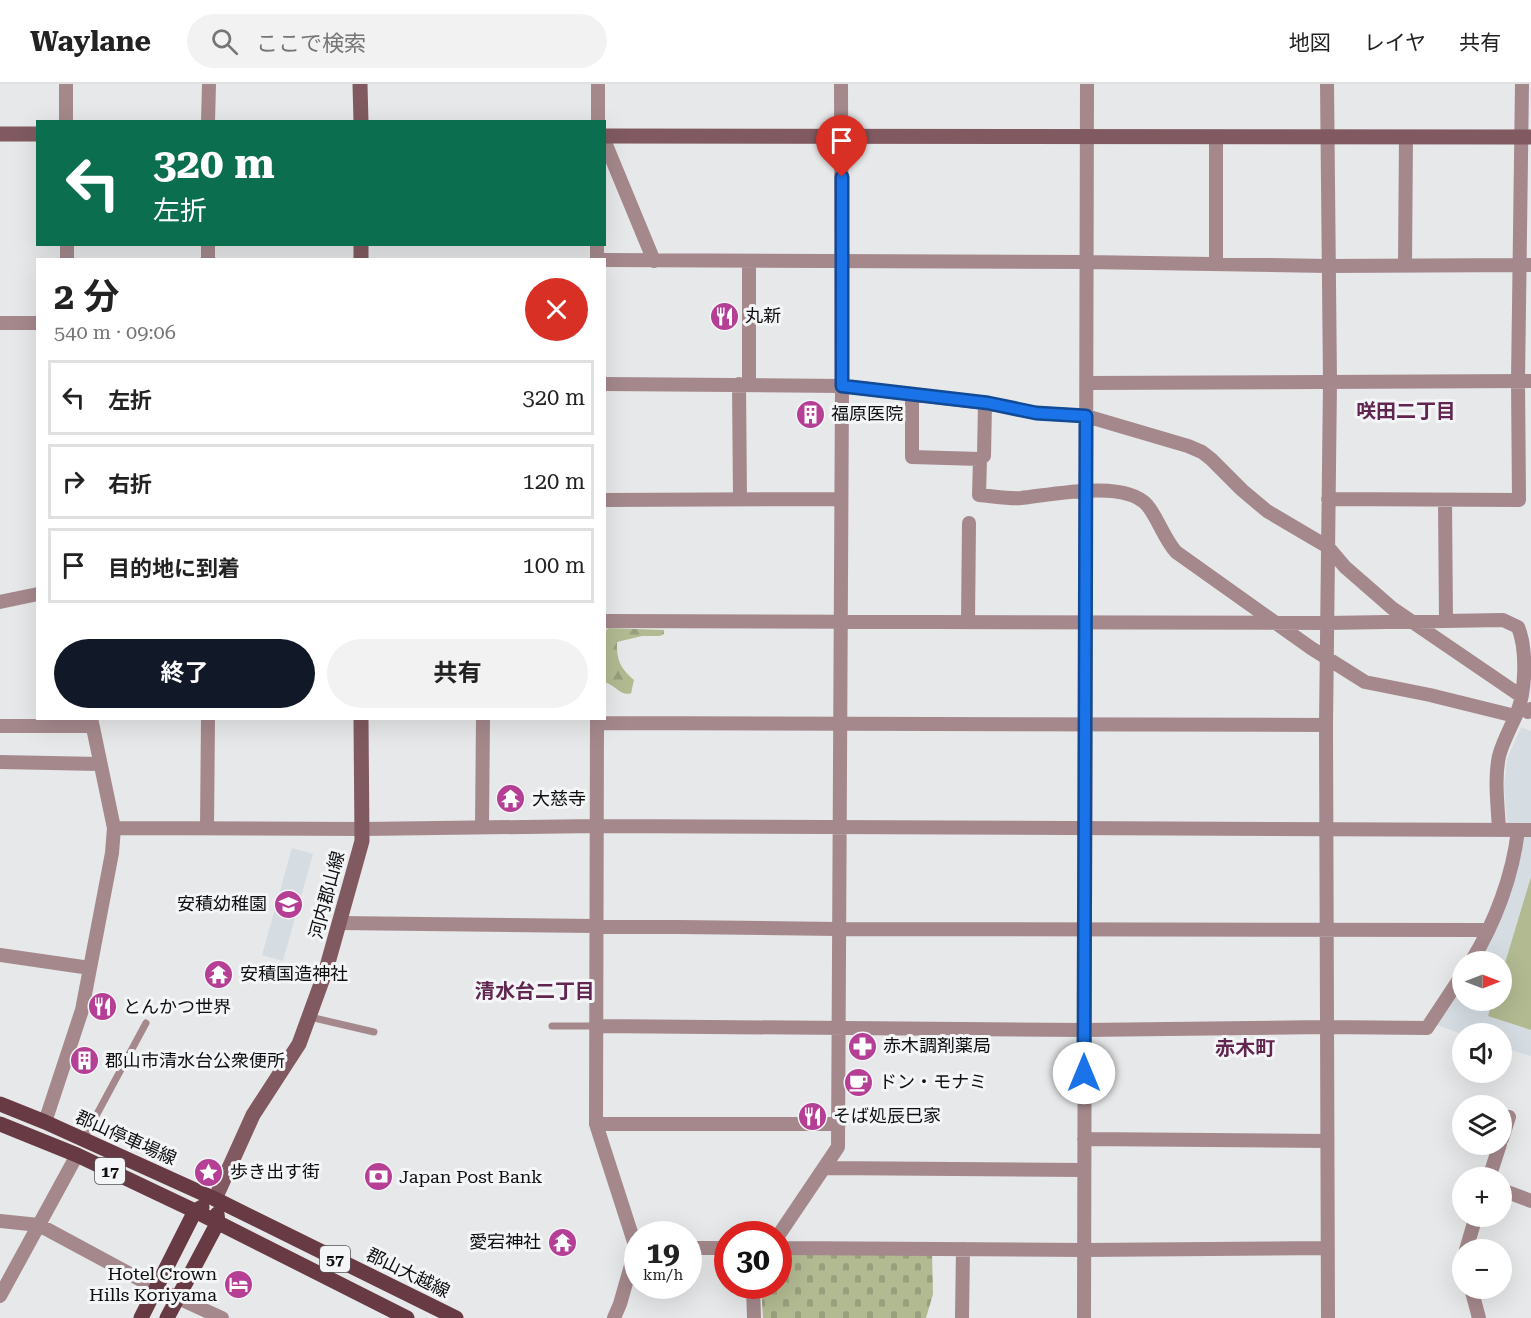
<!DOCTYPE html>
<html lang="ja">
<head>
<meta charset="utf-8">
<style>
	:root { --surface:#fff; --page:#f2f2f2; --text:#222; --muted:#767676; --line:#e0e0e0; --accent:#111827 }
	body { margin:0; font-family:"Roboto Serif","Noto Sans JP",serif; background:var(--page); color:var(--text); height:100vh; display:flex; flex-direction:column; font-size:22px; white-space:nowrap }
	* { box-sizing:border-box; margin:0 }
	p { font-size:20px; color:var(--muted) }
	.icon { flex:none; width:33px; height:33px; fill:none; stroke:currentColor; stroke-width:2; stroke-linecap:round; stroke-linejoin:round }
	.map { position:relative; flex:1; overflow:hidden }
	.panel { position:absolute; left:36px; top:174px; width:570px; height:462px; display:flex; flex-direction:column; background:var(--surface); border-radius:0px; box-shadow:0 6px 24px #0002 }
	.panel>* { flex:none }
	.guide { position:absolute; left:36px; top:36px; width:570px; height:126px; border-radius:0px; box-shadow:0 6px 24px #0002; background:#0b6e4f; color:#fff; overflow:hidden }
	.needle { width:39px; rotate:90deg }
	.controls { position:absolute; left:1452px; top:867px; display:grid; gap:12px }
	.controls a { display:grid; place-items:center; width:60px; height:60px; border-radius:50%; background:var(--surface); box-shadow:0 6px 24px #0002; font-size:30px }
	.speed { position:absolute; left:624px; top:1137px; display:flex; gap:12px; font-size:30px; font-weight:700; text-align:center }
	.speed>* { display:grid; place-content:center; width:78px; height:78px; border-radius:50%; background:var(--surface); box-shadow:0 6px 24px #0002; line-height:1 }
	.speed small { font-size:15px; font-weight:400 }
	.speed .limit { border:9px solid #d22; background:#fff; color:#111 }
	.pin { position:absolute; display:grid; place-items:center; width:51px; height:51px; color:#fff; margin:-62px -26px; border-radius:50% 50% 50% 0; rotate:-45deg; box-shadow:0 0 6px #0007 }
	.pin .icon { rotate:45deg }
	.me { position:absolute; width:66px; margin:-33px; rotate:0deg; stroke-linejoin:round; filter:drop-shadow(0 0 4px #0008) }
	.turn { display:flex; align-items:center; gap:21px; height:126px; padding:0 18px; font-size:27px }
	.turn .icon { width:78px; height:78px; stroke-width:2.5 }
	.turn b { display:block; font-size:42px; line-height:51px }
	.round { display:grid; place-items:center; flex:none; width:63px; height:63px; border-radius:32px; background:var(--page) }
	.headline { display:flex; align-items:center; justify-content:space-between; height:102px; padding:0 18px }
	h1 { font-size:36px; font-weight:700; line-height:45px }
	.action { display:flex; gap:12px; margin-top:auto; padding:12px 18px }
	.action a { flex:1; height:69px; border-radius:36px; background:var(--accent); color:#fff; font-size:24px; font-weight:700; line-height:69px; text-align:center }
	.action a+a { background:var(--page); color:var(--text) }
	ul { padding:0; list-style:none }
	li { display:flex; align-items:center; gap:18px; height:75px; margin:0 12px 9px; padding:0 6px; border:3px solid var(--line); border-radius:0px }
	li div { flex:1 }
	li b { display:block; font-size:22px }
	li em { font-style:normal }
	header { display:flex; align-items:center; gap:36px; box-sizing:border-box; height:84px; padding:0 30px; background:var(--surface); border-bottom:2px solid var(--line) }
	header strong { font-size:28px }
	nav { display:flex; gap:33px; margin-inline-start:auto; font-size:21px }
	.search { width:420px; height:54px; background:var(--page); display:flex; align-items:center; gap:15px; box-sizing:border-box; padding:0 21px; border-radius:33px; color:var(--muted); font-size:22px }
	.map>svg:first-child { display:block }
	.built { fill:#d5dde3 }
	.forest { fill:url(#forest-firs) }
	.cemetery { fill:url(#cemetery-stones) }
	.pitch { fill:#b2ba92 }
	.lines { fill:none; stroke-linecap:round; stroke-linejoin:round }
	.lane { stroke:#a4888c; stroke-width:7 }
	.street { stroke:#a4888c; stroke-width:14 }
	.secondary { stroke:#815a61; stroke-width:15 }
	.primary { stroke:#683a43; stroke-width:15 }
	.route-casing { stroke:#114b97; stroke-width:15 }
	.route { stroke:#1a73e8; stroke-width:10 }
	.labels { text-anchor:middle; stroke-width:6; stroke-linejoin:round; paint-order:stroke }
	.shield { fill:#f4f5f6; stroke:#545455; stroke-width:1.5 }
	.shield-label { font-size:16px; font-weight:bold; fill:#0f0f10 }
	.poi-label { font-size:18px; fill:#0f0f10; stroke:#f4f5f6; text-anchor:start }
	.street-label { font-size:18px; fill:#0f0f10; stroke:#f4f5f6 }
	.neighbourhood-label { font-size:20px; font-weight:bold; fill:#60264f; stroke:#f4f5f6 }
</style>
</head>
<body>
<header>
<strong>Waylane</strong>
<div class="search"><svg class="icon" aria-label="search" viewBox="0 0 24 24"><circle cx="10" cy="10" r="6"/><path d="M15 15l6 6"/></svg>ここで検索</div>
<nav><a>地図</a><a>レイヤ</a><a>共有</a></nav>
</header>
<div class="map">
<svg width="1531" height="1234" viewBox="0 0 1531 1234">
	<defs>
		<pattern id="forest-firs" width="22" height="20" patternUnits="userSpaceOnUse" patternTransform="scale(1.5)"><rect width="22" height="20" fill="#b2ba92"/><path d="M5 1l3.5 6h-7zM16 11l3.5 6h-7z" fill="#989f7d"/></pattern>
		<pattern id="cemetery-stones" width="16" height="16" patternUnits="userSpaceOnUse" patternTransform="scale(1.5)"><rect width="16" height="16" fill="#b2ba92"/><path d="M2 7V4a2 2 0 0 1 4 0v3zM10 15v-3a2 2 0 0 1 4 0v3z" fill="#989f7d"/></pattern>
	</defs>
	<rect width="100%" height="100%" fill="#e7e8e9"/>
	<path class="built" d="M1521,643L1531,647V972L1502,963V950H1462L1434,940L1462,897V916H1502V878L1475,877L1505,816L1523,763V754L1507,739L1504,702L1507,675Z
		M292,764L313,770L283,877L262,871Z"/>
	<path class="forest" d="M608,544L664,546V550L660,552H642L617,558C616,576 621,585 634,596L631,609C622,613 616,602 605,598V548Z"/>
	<path class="cemetery" d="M779,1168L932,1169L933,1210L926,1234H763L761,1202H778Z"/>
	<path class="pitch" d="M1531,793V946L1488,932L1493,917L1502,916V889Z"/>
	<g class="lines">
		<path class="lane" d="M310,933L374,948
			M552,942H596
			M83,1056L146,939"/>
		<path class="street" d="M66,0V38
			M598,0V38
			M1327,0L1330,298L1326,641L1328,1234
			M208,38L209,0
			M1216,53V179
			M604,56L654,177
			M67,160V176
			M208,176V160
			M597,176V160
			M604,176L1087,178L1328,182L1531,181
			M749,177V300
			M1405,180L1406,53
			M0,239H38
			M1087,299L1531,297
			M604,300L842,302L985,319L1036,329L1086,332L1188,362L1202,368L1211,375L1242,406L1267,427L1328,463L1345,483L1392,524L1521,612
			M739,300L740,415
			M912,310V373L980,375L984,372L985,319
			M980,375L979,411C993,412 1007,415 1021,414C1050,411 1125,395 1147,421C1158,434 1163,453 1176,468L1311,564L1365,598L1430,611L1515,632
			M1328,415L1519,416L1518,297L1522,0
			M604,416L841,415
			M1445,416L1446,537
			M0,518L38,510
			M604,537L1327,539L1503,536L1518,543C1527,565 1526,606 1517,629C1511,643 1503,657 1499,672C1494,696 1498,722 1499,746
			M968,537L969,439
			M1528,628L1531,625
			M597,634L596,1040L636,1164L620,1220L614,1234
			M597,639L1326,641
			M0,642H92
			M0,678L100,680
			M482,743L483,634
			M114,744L363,745L597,742L1531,746
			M207,744L208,634
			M339,839L838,845L1488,846
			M0,871L90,884
			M1471,878C1495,839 1513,791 1518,746
			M596,942L1084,946L1326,943L1427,944L1462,891
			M45,1038L82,926L112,769L114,744L91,634
			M596,1040H839
			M1084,1055L1327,1057
			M1502,1055L1509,1033
			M825,1084L1083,1086
			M1489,1094L1500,1060
			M1502,1106L1531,1117
			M0,1137L39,1141L156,1204L222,1234
			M778,1152L838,1063L842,302L841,0
			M688,1164H728
			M778,1164L1084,1166L1328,1164
			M1466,1166L1476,1132
			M753,1202L754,1234
			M1471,1204L1479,1234
			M0,1212L77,1071
			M962,1234L963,1165
			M1084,1234L1087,0"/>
		<path class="secondary" d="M360,0L361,38
			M0,50H38
			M604,52L1531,53
			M361,160V176
			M215,1115L253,1031L299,960L326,886L362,757L361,634"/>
		<path class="primary" d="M0,1020L45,1038L215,1115L456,1234
			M0,1040L77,1071L195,1127L407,1234
			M141,1234L195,1127L202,1123
			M167,1234L218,1138L217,1130"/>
	</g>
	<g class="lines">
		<defs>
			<path id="route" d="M842,93V302L988,319L1036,329L1086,332L1084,989"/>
		</defs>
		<use href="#route" class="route-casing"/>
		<use href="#route" class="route"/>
	</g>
	<defs>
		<symbol id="restaurant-disc" viewBox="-11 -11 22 22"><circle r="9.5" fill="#b53f95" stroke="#f4f5f6"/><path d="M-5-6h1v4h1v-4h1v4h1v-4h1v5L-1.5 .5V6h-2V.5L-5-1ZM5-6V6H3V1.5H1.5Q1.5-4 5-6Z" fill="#fff"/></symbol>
		<symbol id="building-disc" viewBox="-11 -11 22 22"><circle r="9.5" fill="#b53f95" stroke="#f4f5f6"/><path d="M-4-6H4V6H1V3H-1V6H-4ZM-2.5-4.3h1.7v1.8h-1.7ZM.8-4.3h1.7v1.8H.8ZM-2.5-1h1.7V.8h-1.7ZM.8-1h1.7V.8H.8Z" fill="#fff"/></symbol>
		<symbol id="temple-disc" viewBox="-11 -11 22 22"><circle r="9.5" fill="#b53f95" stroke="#f4f5f6"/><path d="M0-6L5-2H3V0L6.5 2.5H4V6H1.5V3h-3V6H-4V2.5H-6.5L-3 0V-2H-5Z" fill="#fff"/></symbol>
		<symbol id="school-disc" viewBox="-11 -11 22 22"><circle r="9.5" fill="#b53f95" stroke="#f4f5f6"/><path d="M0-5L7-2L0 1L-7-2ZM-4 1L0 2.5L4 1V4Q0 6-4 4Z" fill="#fff"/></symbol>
		<symbol id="pharmacy-disc" viewBox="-11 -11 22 22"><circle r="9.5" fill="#b53f95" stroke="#f4f5f6"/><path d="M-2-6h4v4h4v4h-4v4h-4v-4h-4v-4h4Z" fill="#fff"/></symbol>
		<symbol id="cafe-disc" viewBox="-11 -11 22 22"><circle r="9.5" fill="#b53f95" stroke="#f4f5f6"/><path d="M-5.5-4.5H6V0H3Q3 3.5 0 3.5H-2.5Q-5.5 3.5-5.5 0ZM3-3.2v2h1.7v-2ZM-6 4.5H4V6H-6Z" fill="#fff"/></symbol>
		<symbol id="sight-disc" viewBox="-11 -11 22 22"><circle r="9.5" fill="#b53f95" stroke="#f4f5f6"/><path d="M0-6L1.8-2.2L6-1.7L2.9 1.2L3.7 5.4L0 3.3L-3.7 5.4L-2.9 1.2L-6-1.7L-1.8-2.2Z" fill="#fff"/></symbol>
		<symbol id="bank-disc" viewBox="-11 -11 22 22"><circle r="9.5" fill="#b53f95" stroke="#f4f5f6"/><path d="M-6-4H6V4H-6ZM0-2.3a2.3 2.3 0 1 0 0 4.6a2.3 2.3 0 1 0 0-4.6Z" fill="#fff"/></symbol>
		<symbol id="hotel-disc" viewBox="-11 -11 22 22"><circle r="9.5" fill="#b53f95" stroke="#f4f5f6"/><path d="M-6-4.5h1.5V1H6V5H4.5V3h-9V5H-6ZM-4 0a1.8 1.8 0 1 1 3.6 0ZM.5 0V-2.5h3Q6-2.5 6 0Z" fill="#fff"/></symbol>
	</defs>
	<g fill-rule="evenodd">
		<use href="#restaurant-disc" x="708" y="216" width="33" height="33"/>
		<use href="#building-disc" x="794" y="314" width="33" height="33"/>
		<use href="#temple-disc" x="494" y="698" width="33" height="33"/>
		<use href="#school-disc" x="272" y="804" width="33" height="33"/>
		<use href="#temple-disc" x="202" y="874" width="33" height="33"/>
		<use href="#restaurant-disc" x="86" y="906" width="33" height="33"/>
		<use href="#pharmacy-disc" x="846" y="946" width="33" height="33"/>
		<use href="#building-disc" x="68" y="960" width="33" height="33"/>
		<use href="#cafe-disc" x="842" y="982" width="33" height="33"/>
		<use href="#restaurant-disc" x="796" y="1016" width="33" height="33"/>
		<use href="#sight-disc" x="192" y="1072" width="33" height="33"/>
		<use href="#bank-disc" x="362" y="1076" width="33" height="33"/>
		<use href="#temple-disc" x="546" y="1142" width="33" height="33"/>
		<use href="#hotel-disc" x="222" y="1184" width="33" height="33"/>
	</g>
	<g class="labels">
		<g class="shield">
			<rect x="95" y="1074" width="30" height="26" rx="4.5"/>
			<rect x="320" y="1162" width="30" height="26" rx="4.5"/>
		</g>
		<g class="shield-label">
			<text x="110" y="1093">17</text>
			<text x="335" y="1181">57</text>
		</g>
		<g class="poi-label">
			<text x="745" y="238">丸新</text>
			<text x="831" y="336">福原医院</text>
			<text x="532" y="721">大慈寺</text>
			<text x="267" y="826" text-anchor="end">安積幼稚園</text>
			<text x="240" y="896">安積国造神社</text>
			<text x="123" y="929">とんかつ世界</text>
			<text x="883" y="968">赤木調剤薬局</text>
			<text x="105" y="983">郡山市清水台公衆便所</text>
			<text x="879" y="1004">ドン・モナミ</text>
			<text x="833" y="1038">そば処辰巳家</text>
			<text x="230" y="1094">歩き出す街</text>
			<text x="399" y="1099">Japan Post Bank</text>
			<text x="541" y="1164" text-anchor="end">愛宕神社</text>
			<text x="217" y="1196" text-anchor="end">Hotel Crown<tspan x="217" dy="21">Hills Koriyama</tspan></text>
		</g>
		<g class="street-label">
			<text transform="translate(327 811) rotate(-75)" y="6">河内郡山線</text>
			<text transform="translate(126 1054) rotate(24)" y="6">郡山停車場線</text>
			<text transform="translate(408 1189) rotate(26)" y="6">郡山大越線</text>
		</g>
		<g class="neighbourhood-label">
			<text x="1406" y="334">咲田二丁目</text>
			<text x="535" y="914">清水台二丁目</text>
			<text x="1245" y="971">赤木町</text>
		</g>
	</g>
</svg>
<div class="controls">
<a><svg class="needle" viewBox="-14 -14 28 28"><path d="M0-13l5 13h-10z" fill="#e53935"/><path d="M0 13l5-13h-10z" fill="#767676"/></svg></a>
<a><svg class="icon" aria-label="sound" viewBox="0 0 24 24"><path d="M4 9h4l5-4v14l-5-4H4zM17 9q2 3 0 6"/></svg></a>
<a><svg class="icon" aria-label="layers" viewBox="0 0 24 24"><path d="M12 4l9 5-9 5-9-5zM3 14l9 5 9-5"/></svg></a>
<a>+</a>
<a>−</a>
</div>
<div class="speed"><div>19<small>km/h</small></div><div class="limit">30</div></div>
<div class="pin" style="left:842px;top:93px;background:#d93025"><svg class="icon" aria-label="arrive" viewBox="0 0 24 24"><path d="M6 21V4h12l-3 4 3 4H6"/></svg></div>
<svg class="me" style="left:1084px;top:989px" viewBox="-20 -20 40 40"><circle r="19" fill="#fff"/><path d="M0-13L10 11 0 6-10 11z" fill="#1a73e8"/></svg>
<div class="guide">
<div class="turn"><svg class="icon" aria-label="left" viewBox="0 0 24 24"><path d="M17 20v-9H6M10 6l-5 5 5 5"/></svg><div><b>320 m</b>左折</div></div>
</div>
<section class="panel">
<div class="headline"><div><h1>2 分</h1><p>540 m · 09:06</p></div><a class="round" style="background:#d93025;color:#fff"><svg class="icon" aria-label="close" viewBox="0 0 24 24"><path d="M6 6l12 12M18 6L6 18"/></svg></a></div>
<ul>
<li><svg class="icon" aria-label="left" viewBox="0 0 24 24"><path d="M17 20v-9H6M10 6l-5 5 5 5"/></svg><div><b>左折</b></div><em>320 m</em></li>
<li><svg class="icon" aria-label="right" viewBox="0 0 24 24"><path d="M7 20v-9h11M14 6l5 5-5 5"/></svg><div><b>右折</b></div><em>120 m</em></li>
<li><svg class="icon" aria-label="arrive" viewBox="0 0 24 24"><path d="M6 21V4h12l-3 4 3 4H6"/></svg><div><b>目的地に到着</b></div><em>100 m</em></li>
</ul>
<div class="action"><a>終了</a><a>共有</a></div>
</section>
</div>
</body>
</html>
